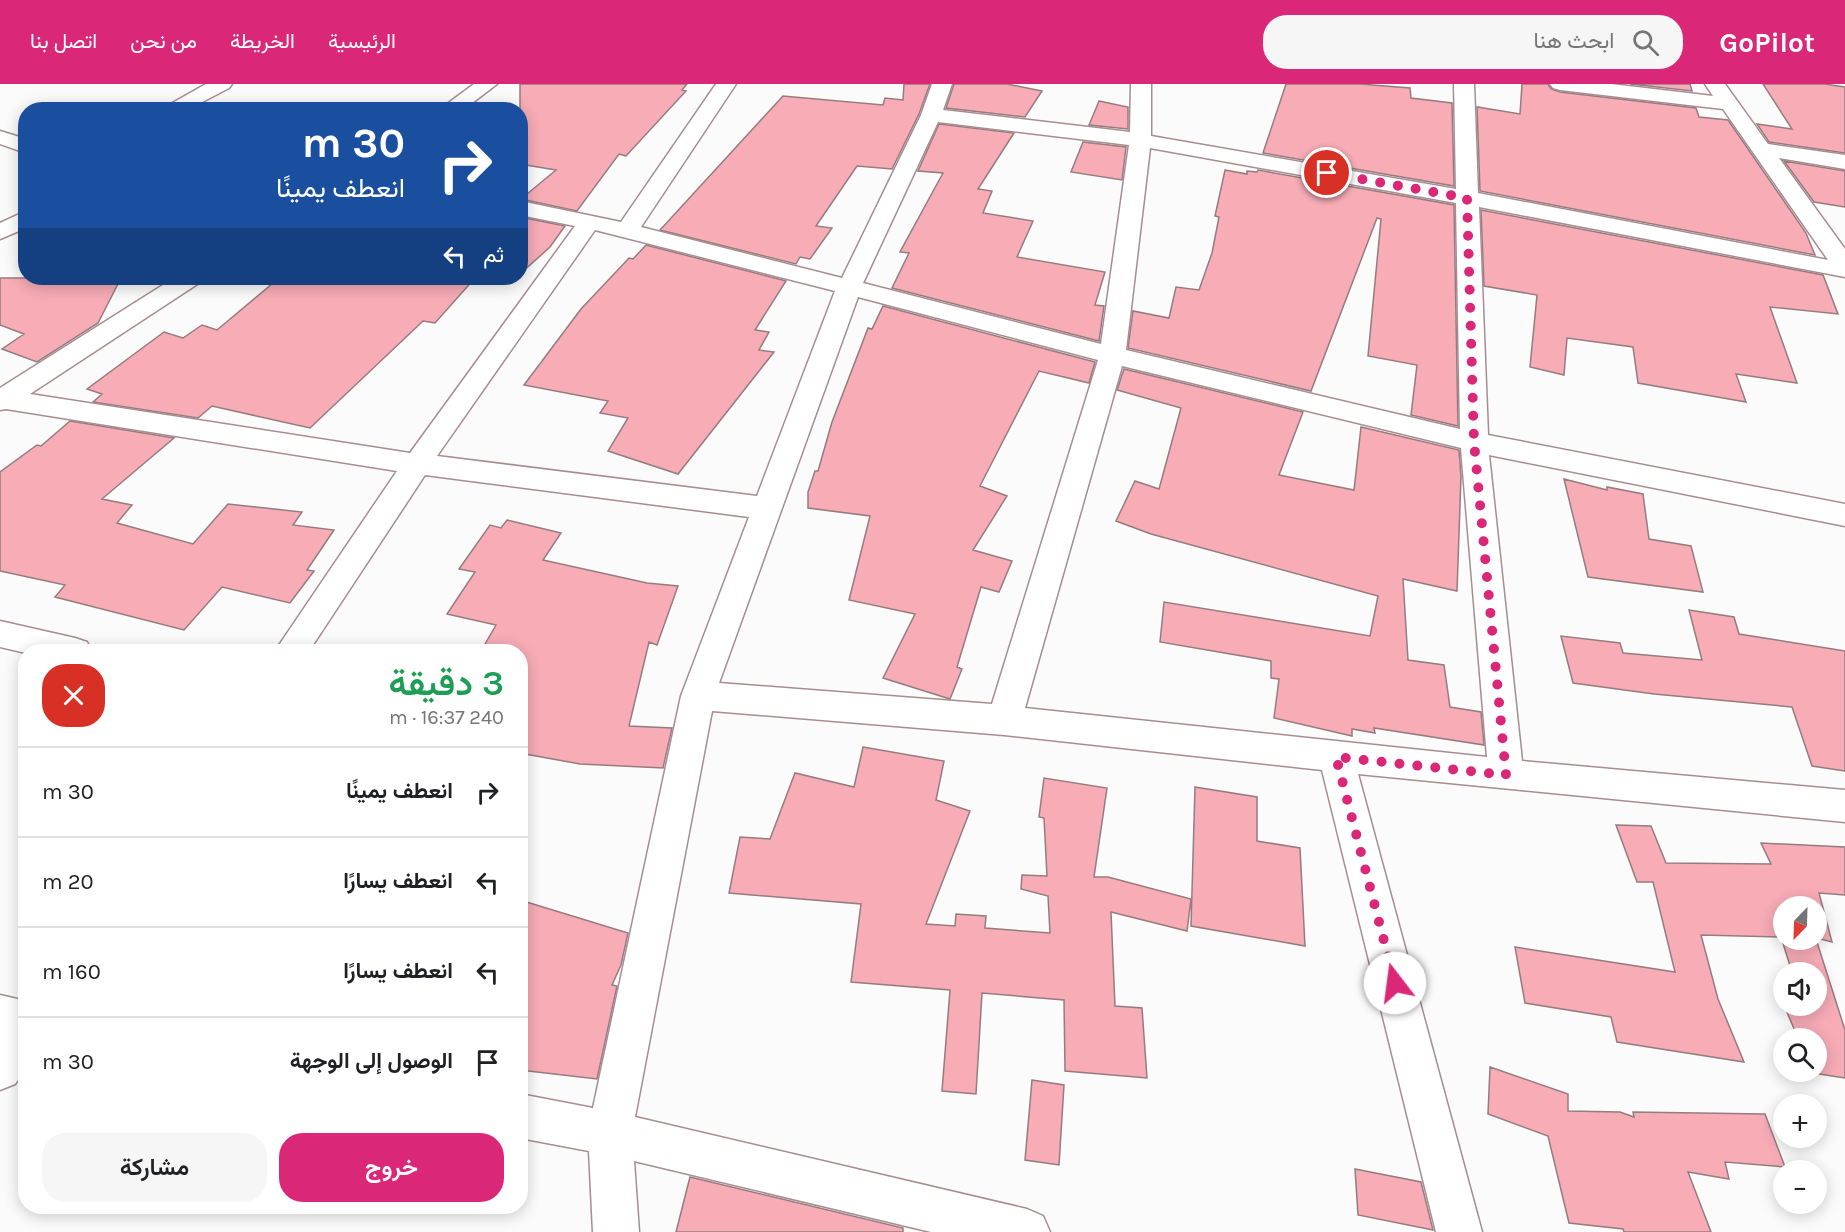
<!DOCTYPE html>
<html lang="ar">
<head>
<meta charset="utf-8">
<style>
	:root { --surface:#fff; --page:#f6f6f6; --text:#202124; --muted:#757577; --line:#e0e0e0; --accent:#db2777 }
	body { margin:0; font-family:Karla,Vazirmatn,sans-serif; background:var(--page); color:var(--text); direction:rtl; height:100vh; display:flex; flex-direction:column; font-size:22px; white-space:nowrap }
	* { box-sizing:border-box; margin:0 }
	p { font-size:20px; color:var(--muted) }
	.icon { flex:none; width:33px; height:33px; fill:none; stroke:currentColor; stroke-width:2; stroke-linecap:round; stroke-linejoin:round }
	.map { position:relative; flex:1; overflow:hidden; direction:ltr }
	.side { position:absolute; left:18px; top:560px; width:510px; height:570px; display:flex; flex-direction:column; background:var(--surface); border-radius:24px; box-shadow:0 3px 15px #0003; direction:rtl }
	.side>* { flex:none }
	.hud { position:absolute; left:18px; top:18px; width:510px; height:183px; border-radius:24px; box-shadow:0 3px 15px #0003; direction:rtl; background:#1a4fa0; color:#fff; overflow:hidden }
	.needle { width:39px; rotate:203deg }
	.controls { position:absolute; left:1773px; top:812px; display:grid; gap:12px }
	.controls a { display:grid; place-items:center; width:54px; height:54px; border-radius:50%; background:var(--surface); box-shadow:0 3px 15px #0003; font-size:30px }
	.pin { position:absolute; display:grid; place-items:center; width:51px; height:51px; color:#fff; margin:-26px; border:3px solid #fff; border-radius:50%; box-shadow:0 2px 6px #0007 }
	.me { position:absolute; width:66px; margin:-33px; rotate:345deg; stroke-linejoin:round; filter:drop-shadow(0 0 4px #0008) }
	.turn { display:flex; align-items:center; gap:21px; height:126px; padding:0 24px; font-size:27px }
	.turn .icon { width:78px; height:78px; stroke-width:2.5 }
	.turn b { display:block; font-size:42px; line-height:51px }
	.then { display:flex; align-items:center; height:57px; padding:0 24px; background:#0003; gap:12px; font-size:22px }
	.round { display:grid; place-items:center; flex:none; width:63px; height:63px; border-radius:24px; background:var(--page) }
	.head { display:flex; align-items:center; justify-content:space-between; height:102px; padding:0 24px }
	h1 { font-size:36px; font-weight:600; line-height:45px; color:#1e9e55 }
	.button { display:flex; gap:12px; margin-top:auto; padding:12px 24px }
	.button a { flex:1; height:69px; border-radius:24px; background:var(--accent); color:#fff; font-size:24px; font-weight:600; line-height:69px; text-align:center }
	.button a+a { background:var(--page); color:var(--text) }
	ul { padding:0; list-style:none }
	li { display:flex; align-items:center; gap:18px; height:90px; padding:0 24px; border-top:2px solid var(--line) }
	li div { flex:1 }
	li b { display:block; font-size:22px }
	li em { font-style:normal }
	header { display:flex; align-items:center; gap:36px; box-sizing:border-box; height:84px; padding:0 30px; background:var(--accent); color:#fff }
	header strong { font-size:28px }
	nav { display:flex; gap:33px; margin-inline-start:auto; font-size:21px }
	.search { width:420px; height:54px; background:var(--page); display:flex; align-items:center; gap:15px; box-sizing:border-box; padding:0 21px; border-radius:24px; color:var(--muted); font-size:22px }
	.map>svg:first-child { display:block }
	.building { fill:#f7acb6; stroke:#957c7f; stroke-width:1.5 }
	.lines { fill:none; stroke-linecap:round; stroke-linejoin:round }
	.minor-casing { stroke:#a78d90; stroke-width:3 }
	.minor { fill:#fff; fill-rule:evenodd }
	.route { stroke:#db2777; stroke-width:10; stroke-dasharray:0 18 }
</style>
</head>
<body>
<header>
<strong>GoPilot</strong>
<div class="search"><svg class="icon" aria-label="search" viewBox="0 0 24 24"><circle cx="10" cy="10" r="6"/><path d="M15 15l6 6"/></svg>ابحث هنا</div>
<nav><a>الرئيسية</a><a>الخريطة</a><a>من نحن</a><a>اتصل بنا</a></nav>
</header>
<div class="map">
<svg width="1845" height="1148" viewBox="0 0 1845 1148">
	<rect width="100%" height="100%" fill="#fbfbfb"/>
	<path class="building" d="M520,0H687L682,6L686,7L626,72L619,70L577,127L521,115L556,86L520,80Z
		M904,0H930L919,30L892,85L857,82L816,142L832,144L810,175L800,173L796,180L660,146L783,12L883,21L885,14L903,16Z
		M954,0H1007L1042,7L1025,33L946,24Z
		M1286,0H1360L1410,4L1411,14L1452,19L1454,102L1263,69Z
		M1522,0H1548L1551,5L1560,8L1696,24L1699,33L1728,36L1806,149L1815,171L1480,107L1477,23L1520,30Z
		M1630,0H1690L1692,7Z
		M1763,0H1825L1845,3V69L1769,58L1757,40L1792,45Z
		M1099,17L1128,23V45L1089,41Z
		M939,40L1014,49L978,105L992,107L983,129L1033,137L1017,173L1105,188L1095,221L1104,222L1099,257L892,204L909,169L900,168L943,89L918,87Z
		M1083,58L1126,63L1122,96L1071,88Z
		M1784,77L1845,87V123L1814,118Z
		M1225,86L1247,90V87L1257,88L1258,86L1454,121L1458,342L1411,331L1417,281L1368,272L1381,135L1377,134L1311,307L1128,264L1133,227L1169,234L1176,203L1199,206L1212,169L1219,133L1215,132Z
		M1481,126L1823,191L1838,230L1770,223L1797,299L1736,290L1746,318L1638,299L1633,263L1567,254L1564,291L1530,283L1537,211L1484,202Z
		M520,133L565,142L550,163L520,190Z
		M646,161L786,197L755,246L769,248L759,266L774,268L678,390L608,367L628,334L600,329L608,317L524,301L581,225L629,174L633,175Z
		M0,194H121L98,239L37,278L2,265L24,250L0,241Z
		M279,194H475L435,239L423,237L310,344L212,322L198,334L93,318L102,310L87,305L164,248L183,254L202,241L217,246Z
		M883,222L1095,278L1089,299L1039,287L980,402L1007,412L973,466L1012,477L999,508L981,503L957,583L962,585L950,615L883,594L915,530L849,516L870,432L808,424V408L815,387H818L832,338L868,244L872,245Z
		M1124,285L1303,328L1279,391L1354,406L1361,343L1459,366L1461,392L1457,507L1403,495L1408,576L1444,581L1450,623L1481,628L1484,661L1374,644L1375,649L1352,645V652L1274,634L1279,595L1271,594V577L1160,558L1164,518L1370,552L1378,512L1151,450L1116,437L1135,397L1159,405L1181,324L1117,306Z
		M70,337L174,354L102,415L132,421L117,439L193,460L228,420L302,428L293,441L334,446L307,486L314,487L290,519L222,503L184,546L55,513L65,501L0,487V388L37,361L41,362Z
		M1564,395L1607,406V403L1643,410L1649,455L1691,462L1703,508L1588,493Z
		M507,436L561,449L543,476L647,499L678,502L657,561L649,558L629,642L672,644L663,684L580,680L520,669V567H481L496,541L447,530L475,488L459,485L490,441L501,444Z
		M1689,526L1734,533L1739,550L1845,567V687L1812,682L1792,623L1654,610L1573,599L1561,552L1620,559L1623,569L1702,576Z
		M863,663L944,677L936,716L970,727L926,840L955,842L956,830L986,832L985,844L1050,849L1048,812L1021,805L1022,791L1047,792L1044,734L1039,733L1044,694L1107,704L1094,793H1108L1191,815L1187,847L1111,828L1115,922L1142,924L1147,994L1065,987L1064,916L982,909L976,1010L942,1007L950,906L851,898L861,820L729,809L740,753L770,755L795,689L854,703Z
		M1195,703L1257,713V757L1300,764L1305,862L1191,842Z
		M1616,741L1651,742L1666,779L1771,780L1761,759L1845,763V811L1819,809L1832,858L1816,854V822H1784V855H1816L1845,946V994L1813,989L1812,987H1816V954H1798L1786,926L1804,928L1802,921H1816V888H1792L1781,853L1701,851L1718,915L1744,978L1617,958L1611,933L1525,919L1515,863L1675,888L1653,798H1637Z
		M520,816L628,849L621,881L612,901L617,902L597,995L520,986Z
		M1490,983L1568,1010V1027L1620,1028L1634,1033L1633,1028L1765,1030L1785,1083L1725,1078L1729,1095L1688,1088L1711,1148H1624L1623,1145L1569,1139L1548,1052L1488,1030Z
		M1032,996L1064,1001L1059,1081L1025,1076Z
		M1355,1085L1421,1098L1433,1146L1358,1131Z
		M690,1093L903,1144V1148H676Z"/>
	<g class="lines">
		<defs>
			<path id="minor" d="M206,0H232L229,4L187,26H160Z
				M474,0H497L463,26H439Z
				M716,0H736L641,143L842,194L921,31L932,0H952L943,26L1130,48L1131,0H1151V52L1456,105L1454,0H1474L1478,109L1828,176L1723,25L1560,6L1553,4L1550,0H1611L1713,12L1705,0H1725L1768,60L1845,71V85L1779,74L1845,165V193L1479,123L1488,351L1845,420V442L1489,371L1522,677L1845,706V738L1358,690L1482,1148H1436L1322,686L1004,651L712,627L635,1033L1027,1125L1043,1132L1050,1148H931L634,1077L639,1148H593L589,1067L520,1054V1010L593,1024L681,612L749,433L425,391L309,567H275L397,387L6,325L0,326V304L174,194H202L199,199L30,310L410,369L575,142L520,131V117L621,138ZM938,38L1129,61L1101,260L863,199ZM1150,64L1456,119L1460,345L1126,266ZM595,146L835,207L757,412L437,372ZM858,213L1098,276L992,620L719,599ZM1122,282L1461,364L1487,673L1025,624Z
				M0,47L26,55V69L0,60Z
				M26,127V144L0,155V139Z
				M0,537L75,554L87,558L91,567L26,569L0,563Z
				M0,911L26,917V985L15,1000L0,1006Z"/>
		</defs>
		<use href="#minor" class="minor-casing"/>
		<use href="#minor" class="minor"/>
	</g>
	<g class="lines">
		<path class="route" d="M1327,89L1467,114L1474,358L1506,691L1336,673L1395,899"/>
	</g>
</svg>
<div class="controls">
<a><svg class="needle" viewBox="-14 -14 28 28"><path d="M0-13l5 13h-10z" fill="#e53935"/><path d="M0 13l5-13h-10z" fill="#757577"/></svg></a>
<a><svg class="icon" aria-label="sound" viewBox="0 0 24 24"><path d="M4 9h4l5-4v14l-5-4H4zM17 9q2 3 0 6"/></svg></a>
<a><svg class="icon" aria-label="search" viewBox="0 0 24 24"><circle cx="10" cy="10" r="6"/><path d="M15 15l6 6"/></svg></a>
<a>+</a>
<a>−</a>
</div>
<div class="pin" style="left:1327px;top:89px;background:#d93025"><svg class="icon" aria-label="arrive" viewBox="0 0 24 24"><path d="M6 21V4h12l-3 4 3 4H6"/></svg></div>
<svg class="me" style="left:1395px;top:899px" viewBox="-20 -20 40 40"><circle r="19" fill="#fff"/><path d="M0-13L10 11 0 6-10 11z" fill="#db2777"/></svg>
<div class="hud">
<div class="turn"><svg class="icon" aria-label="right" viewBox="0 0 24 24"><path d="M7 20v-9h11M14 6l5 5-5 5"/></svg><div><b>30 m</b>انعطف يمينًا</div></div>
<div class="then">ثم<svg class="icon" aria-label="left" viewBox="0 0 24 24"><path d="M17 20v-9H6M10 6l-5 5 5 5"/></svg></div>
</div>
<section class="side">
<div class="head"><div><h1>3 دقيقة</h1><p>240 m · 16:37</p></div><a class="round" style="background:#d93025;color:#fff"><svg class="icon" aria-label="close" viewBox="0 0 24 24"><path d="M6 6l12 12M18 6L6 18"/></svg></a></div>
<ul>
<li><svg class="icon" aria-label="right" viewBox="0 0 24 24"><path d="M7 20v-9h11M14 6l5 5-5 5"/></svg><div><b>انعطف يمينًا</b></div><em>30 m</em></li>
<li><svg class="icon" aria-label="left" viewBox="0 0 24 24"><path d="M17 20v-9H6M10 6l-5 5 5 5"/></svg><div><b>انعطف يسارًا</b></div><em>20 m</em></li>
<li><svg class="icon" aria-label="left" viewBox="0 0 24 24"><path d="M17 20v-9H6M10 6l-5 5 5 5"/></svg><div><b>انعطف يسارًا</b></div><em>160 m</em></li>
<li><svg class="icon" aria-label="arrive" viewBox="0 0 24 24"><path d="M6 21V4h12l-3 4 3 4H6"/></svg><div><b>الوصول إلى الوجهة</b></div><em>30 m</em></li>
</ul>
<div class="button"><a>خروج</a><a>مشاركة</a></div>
</section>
</div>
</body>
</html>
